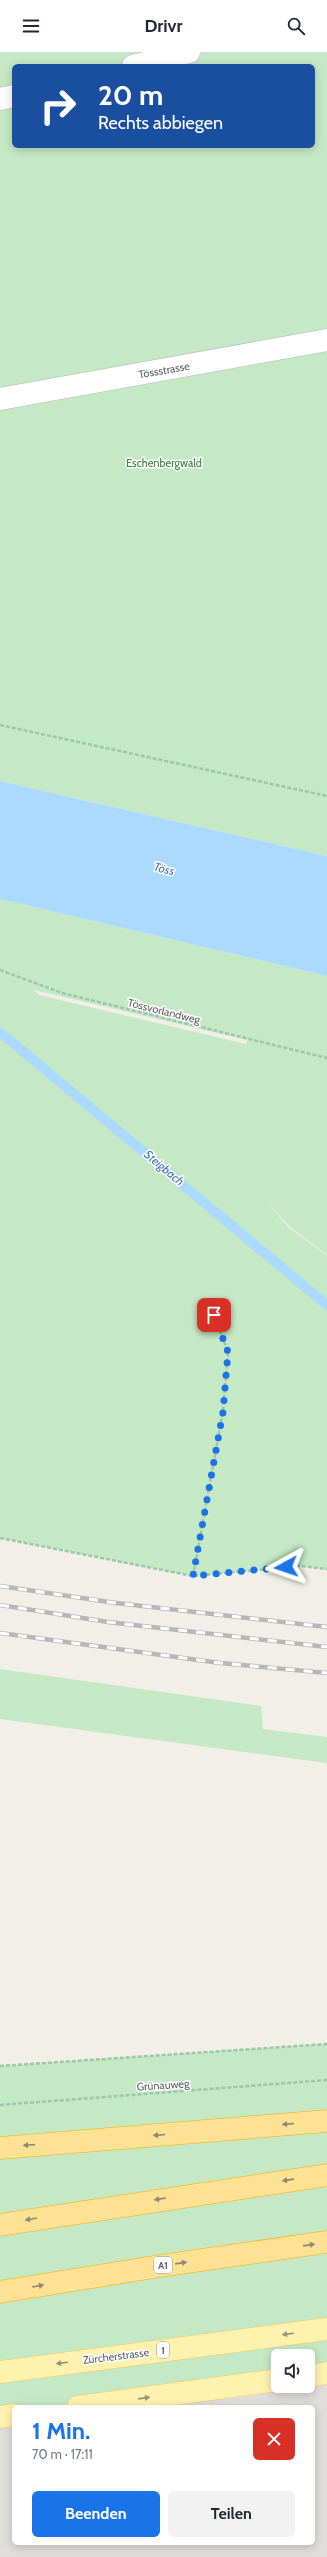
<!DOCTYPE html>
<html lang="de">
<head>
<meta charset="utf-8">
<style>
	:root { --surface:#fff; --page:#f2f2f3; --text:#1f2937; --muted:#747a83; --accent:#1a73e8 }
	body { margin:0; font-family:Cabin,sans-serif; background:var(--page); color:var(--text); height:100vh; display:flex; flex-direction:column; font-size:15px; white-space:nowrap }
	* { box-sizing:border-box; margin:0 }
	p { font-size:13px; color:var(--muted) }
	.icon { flex:none; width:22px; height:22px; fill:none; stroke:currentColor; stroke-width:2; stroke-linecap:round; stroke-linejoin:round }
	.map { position:relative; flex:1; overflow:hidden }
	.details { position:absolute; left:12px; top:2353px; width:303px; height:140px; display:flex; flex-direction:column; background:var(--surface); border-radius:6px; box-shadow:0 2px 10px #0003 }
	.details>* { flex:none }
	.banner { position:absolute; left:12px; top:12px; width:303px; height:84px; border-radius:6px; box-shadow:0 2px 10px #0003; background:#1a4fa0; color:#fff; overflow:hidden }
	.buttons { position:absolute; left:271px; top:2297px; display:grid; gap:8px }
	.buttons a { display:grid; place-items:center; width:44px; height:44px; border-radius:6px; background:var(--surface); box-shadow:0 2px 10px #0003; font-size:20px }
	.pin { position:absolute; display:grid; place-items:center; width:34px; height:34px; color:#fff; margin:-17px; border-radius:8px; box-shadow:0 2px 6px #0006 }
	.me { position:absolute; width:44px; margin:-22px; rotate:265deg; stroke-linejoin:round; filter:drop-shadow(0 0 3px #0008) }
	.turn { display:flex; align-items:center; gap:14px; height:84px; padding:0 20px; font-size:18px }
	.turn .icon { width:52px; height:52px; stroke-width:2.5 }
	.turn b { display:block; font-size:28px; line-height:34px }
	.round { display:grid; place-items:center; flex:none; width:42px; height:42px; border-radius:6px; background:var(--page) }
	.overview { display:flex; align-items:center; justify-content:space-between; height:68px; padding:0 20px }
	h1 { font-size:24px; font-weight:700; line-height:30px; color:var(--accent) }
	.action { display:flex; gap:8px; margin-top:auto; padding:8px 20px }
	.action a { flex:1; height:46px; border-radius:6px; background:var(--accent); color:#fff; font-size:16px; font-weight:700; line-height:46px; text-align:center }
	.action a+a { background:var(--page); color:var(--text) }
	header { display:flex; justify-content:space-between; align-items:center; height:52px; padding:0 20px; background:var(--surface); font-size:18px; font-weight:700 }
	.map>svg:first-child { display:block }
	.industrial { fill:#e0deda }
	.green { fill:#c5e8c5; fill-rule:evenodd }
	.water { fill:#aadaff }
	.lines { fill:none; stroke-linecap:round; stroke-linejoin:round }
	.stream { stroke:#aadaff; stroke-width:10 }
	.minor-casing { stroke:#b5b8bc; stroke-width:23 }
	.major-casing { stroke:#f2c960; stroke-width:23 }
	.highway-casing { stroke:#f9ab00; stroke-width:23 }
	.path { stroke:#9cc7a9; stroke-width:2.5; stroke-dasharray:4 2; stroke-linecap:butt }
	.minor { stroke:#fff; stroke-width:22 }
	.major { stroke:#fff2af; stroke-width:22 }
	.highway { stroke:#fde293; stroke-width:22 }
	.rail-casing { stroke:#b6b7b8; stroke-width:4.5 }
	.rail { stroke:#fff; stroke-width:3; stroke-dasharray:9; stroke-linecap:butt }
	.oneway { fill:#8e8975 }
	.oneway2 { fill:#979581 }
	.route { stroke:#1a73e8; stroke-width:7; stroke-dasharray:0 12.6 }
	.labels { text-anchor:middle; stroke-width:3; stroke-linejoin:round; paint-order:stroke }
	.shield { fill:#fff; stroke:#8f9295; stroke-width:1 }
	.shield-label { font-size:10px; font-weight:bold; fill:#5f6368 }
	.street-label { font-size:11px; fill:#5f6368; stroke:#fff }
	.park-label { font-size:11px; fill:#348238; stroke:#fff }
	.water-label { font-size:12px; font-style:italic; fill:#4174aa; stroke:#fff }
</style>
</head>
<body>
<header><svg class="icon" aria-label="menu" viewBox="0 0 24 24"><path d="M4 6h16M4 12h16M4 18h16"/></svg>Drivr<svg class="icon" aria-label="search" viewBox="0 0 24 24"><circle cx="10" cy="10" r="6"/><path d="M15 15l6 6"/></svg></header>
<div class="map">
<svg width="327" height="2505" viewBox="0 0 327 2505">
	<rect width="100%" height="100%" fill="#f1efe8"/>
	<path class="industrial" d="M327,2321V2505H0V2365L14,2363V2491H313V2355H78L278,2334H308Z"/>
	<path class="green" d="M0,0H327V804L0,729ZM14,14H313V94H14Z
		M0,847L327,924V1203L289,1174L266,1149L288,1175L327,1204V1517L301,1514L193,1524L0,1486ZM34,938L247,988L246,992L39,943Z
		M0,1617L261,1654L263,1677L327,1685V1711L0,1667Z
		M327,1992V2321L308,2324V2304H278V2328L78,2355H14L0,2365V2014Z"/>
	<path class="water" d="M0,729L327,804V924L0,847Z"/>
	<g class="lines">
		<path class="stream" d="M0,980L327,1253"/>
		<defs>
			<path id="minor" d="M133,14L189,0
				M0,47L14,44
				M0,347L327,288"/>
			<path id="major" d="M0,2320L327,2277
				M308,2324L327,2321
				M78,2355L278,2328
				M0,2365L14,2363"/>
			<path id="highway" d="M0,2096L327,2069
				M0,2173L327,2123
				M0,2240L160,2214L327,2190"/>
		</defs>
		<use href="#minor" class="minor-casing"/>
		<use href="#major" class="major-casing"/>
		<use href="#highway" class="highway-casing"/>
		<path class="path" d="M0,673L327,744
			M0,918L62,941L327,1006
			M0,1486L193,1524L301,1514L327,1517
			M193,1524L223,1359L228,1300L214,1263
			M0,2014L327,1992
			M0,2053L327,2028"/>
		<use href="#minor" class="minor"/>
		<use href="#major" class="major"/>
		<use href="#highway" class="highway"/>
		<defs>
			<path id="rail" d="M0,1534L116,1551L327,1575
				M0,1553L108,1570L327,1595
				M0,1581L220,1611L327,1621"/>
		</defs>
		<use href="#rail" class="rail-casing"/>
		<use href="#rail" class="rail"/>
	</g>
	<defs><path id="oneway-solid" d="M-6-.8H1V-3.2L6.5 0L1 3.2V.8H-6Z"/></defs>
	<g class="oneway">
		<use href="#oneway-solid" transform="translate(288 2072) rotate(175)"/>
		<use href="#oneway-solid" transform="translate(159 2083) rotate(175)"/>
		<use href="#oneway-solid" transform="translate(29 2093) rotate(176)"/>
		<use href="#oneway-solid" transform="translate(288 2128) rotate(172)"/>
		<use href="#oneway-solid" transform="translate(160 2147) rotate(171)"/>
		<use href="#oneway-solid" transform="translate(31 2167) rotate(170)"/>
		<use href="#oneway-solid" transform="translate(309 2193) rotate(-8)"/>
		<use href="#oneway-solid" transform="translate(181 2211) rotate(-8)"/>
		<use href="#oneway-solid" transform="translate(38 2234) rotate(-10)"/>
	</g>
	<g class="oneway2">
		<use href="#oneway-solid" transform="translate(288 2282) rotate(173)"/>
		<use href="#oneway-solid" transform="translate(62 2311) rotate(173)"/>
		<use href="#oneway-solid" transform="translate(144 2346) rotate(-8)"/>
	</g>
	<g class="lines">
		<path class="route" d="M214,1263L228,1300L223,1360L193,1524L286,1515"/>
	</g>
	<g class="labels">
		<g class="shield">
			<rect x="154" y="2205" width="18" height="16" rx="3"/>
			<rect x="157" y="2290" width="12" height="16" rx="3"/>
		</g>
		<g class="shield-label">
			<text x="163" y="2217">A1</text>
			<text x="163" y="2302">1</text>
		</g>
		<g class="street-label">
			<text transform="translate(164 318) rotate(-10)" y="4">Tössstrasse</text>
			<text transform="translate(164 959) rotate(14)" y="4">Tössvorlandweg</text>
			<text transform="translate(163 2033) rotate(-4)" y="4">Grünauweg</text>
			<text transform="translate(116 2304) rotate(-7)" y="4">Zürcherstrasse</text>
		</g>
		<g class="park-label">
			<text x="164" y="415">Eschenbergwald</text>
		</g>
		<g class="water-label">
			<text transform="translate(164 817) rotate(14)" y="4">Töss</text>
			<text transform="translate(164 1116) rotate(40)" y="4">Steigbach</text>
		</g>
	</g>
</svg>
<div class="buttons">
<a><svg class="icon" aria-label="sound" viewBox="0 0 24 24"><path d="M4 9h4l5-4v14l-5-4H4zM17 9q2 3 0 6"/></svg></a>
</div>
<div class="pin" style="left:214px;top:1263px;background:#d93025"><svg class="icon" aria-label="arrive" viewBox="0 0 24 24"><path d="M6 21V4h12l-3 4 3 4H6"/></svg></div>
<svg class="me" style="left:286px;top:1515px" viewBox="-20 -20 40 40"><path d="M0-17L14 15 0 8-14 15z" fill="#1a73e8" stroke="#fff" stroke-width="4"/></svg>
<div class="banner">
<div class="turn"><svg class="icon" aria-label="right" viewBox="0 0 24 24"><path d="M7 20v-9h11M14 6l5 5-5 5"/></svg><div><b>20 m</b>Rechts abbiegen</div></div>
</div>
<section class="details">
<div class="overview"><div><h1>1 Min.</h1><p>70 m · 17:11</p></div><a class="round" style="background:#d93025;color:#fff"><svg class="icon" aria-label="close" viewBox="0 0 24 24"><path d="M6 6l12 12M18 6L6 18"/></svg></a></div>
<div class="action"><a>Beenden</a><a>Teilen</a></div>
</section>
</div>
</body>
</html>
